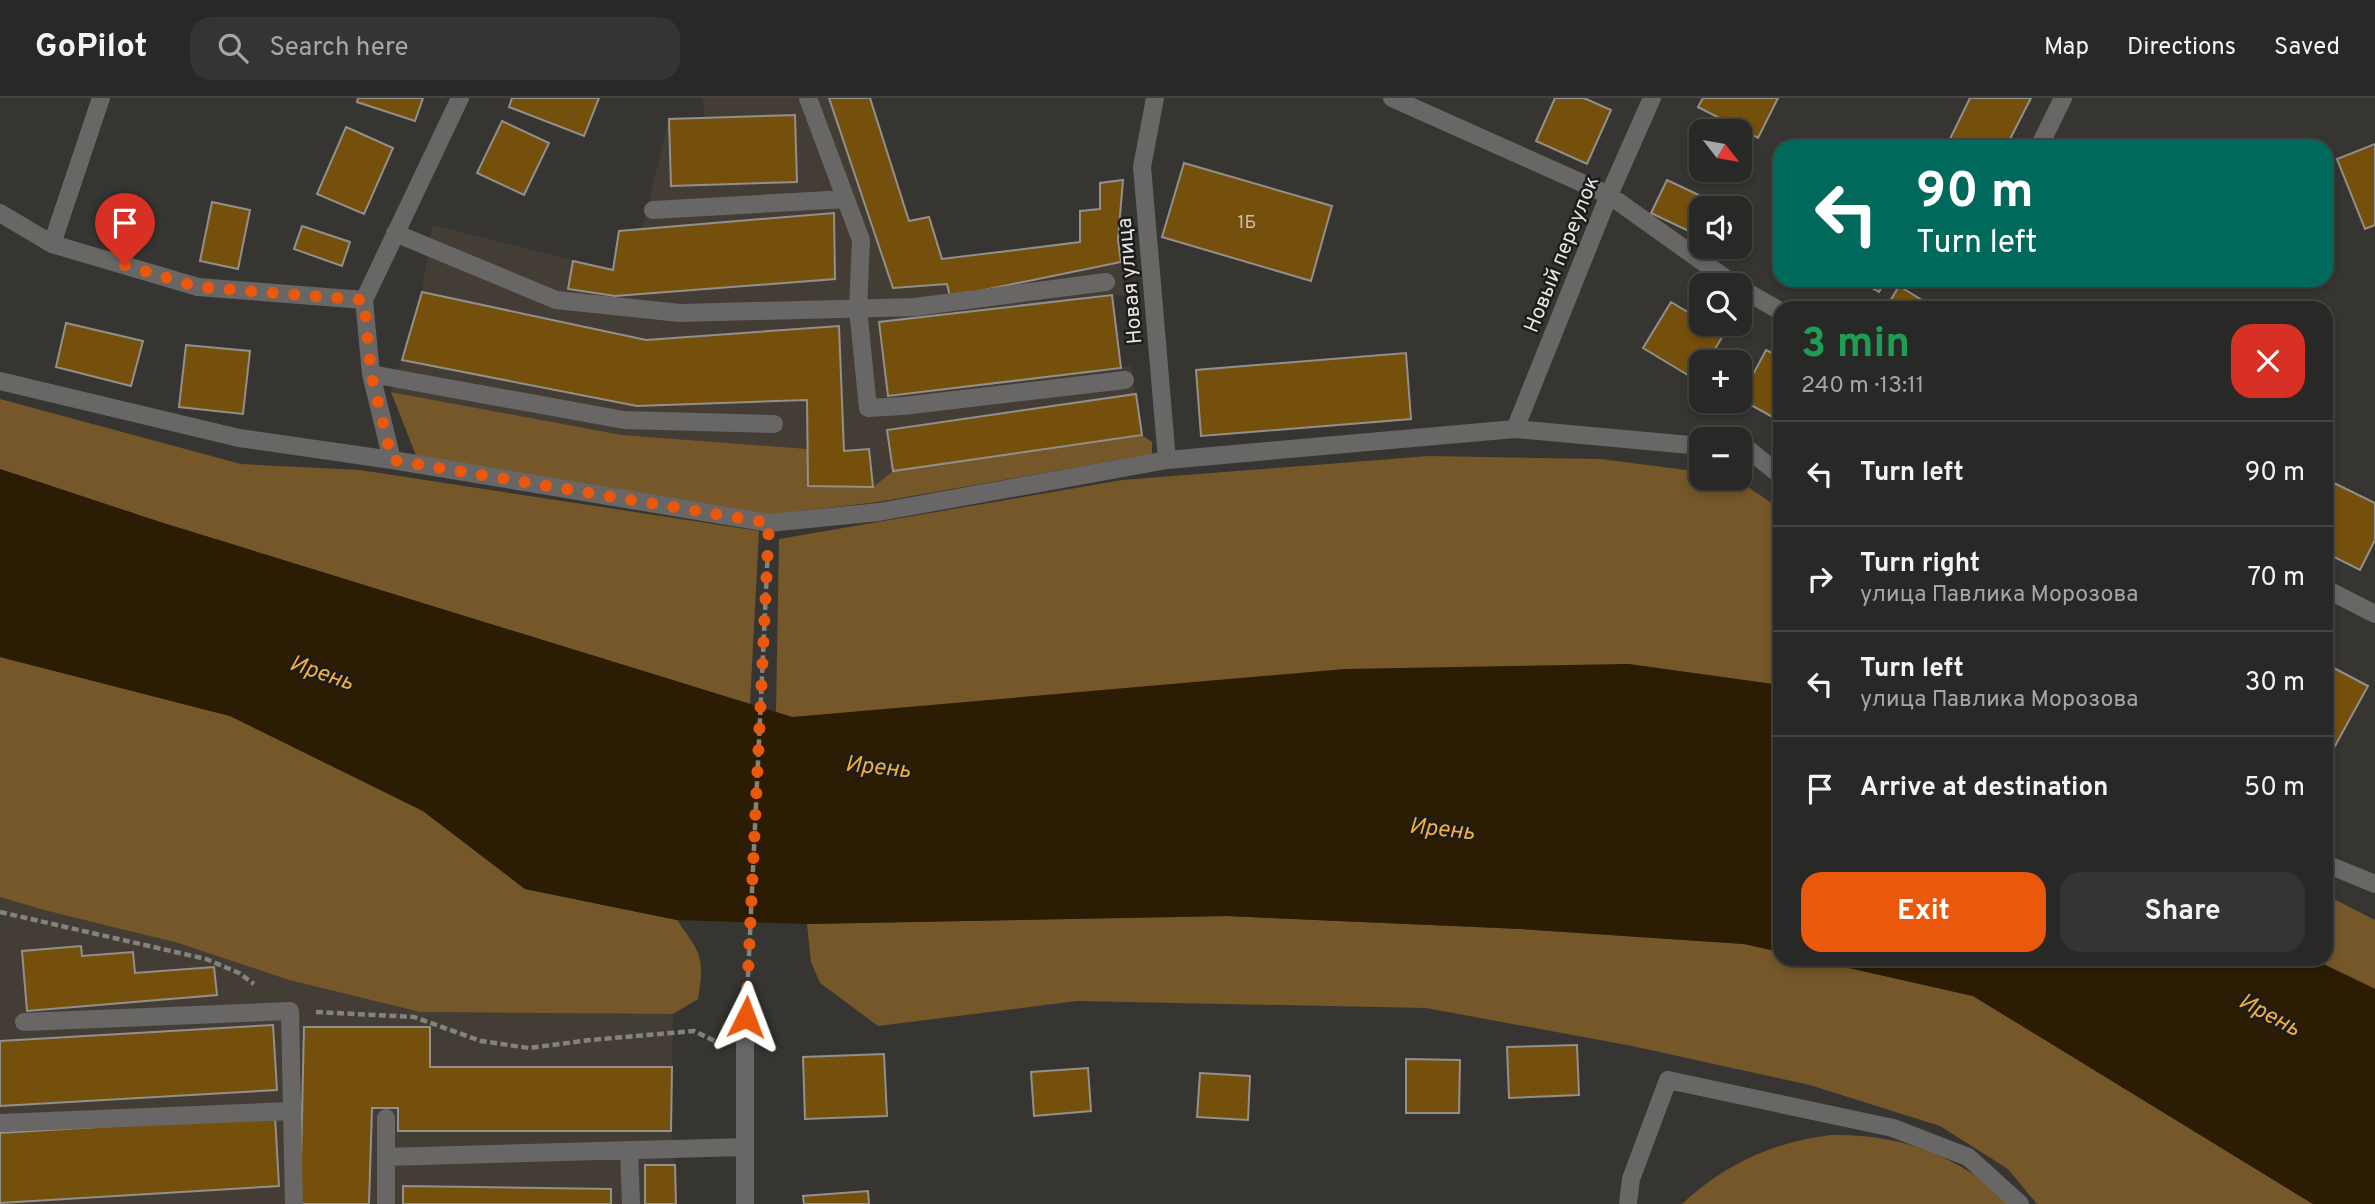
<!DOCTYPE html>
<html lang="en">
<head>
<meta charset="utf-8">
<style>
	:root { --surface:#282826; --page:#343432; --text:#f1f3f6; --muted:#a5a6a7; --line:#444443; --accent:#ea580c }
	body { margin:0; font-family:Overpass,sans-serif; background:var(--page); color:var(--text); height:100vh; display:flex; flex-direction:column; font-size:26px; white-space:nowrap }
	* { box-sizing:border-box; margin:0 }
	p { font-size:23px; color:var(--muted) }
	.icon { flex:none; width:38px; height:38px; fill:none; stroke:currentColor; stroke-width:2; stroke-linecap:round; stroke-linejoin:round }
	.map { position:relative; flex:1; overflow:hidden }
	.drawer { position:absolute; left:1773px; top:203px; width:560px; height:665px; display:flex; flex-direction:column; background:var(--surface); border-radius:21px; box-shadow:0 4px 10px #0003,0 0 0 2px var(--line) }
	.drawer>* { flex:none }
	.banner { position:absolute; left:1773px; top:42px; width:560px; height:147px; border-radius:21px; box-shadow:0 4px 10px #0003,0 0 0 2px var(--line); background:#00695c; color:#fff; overflow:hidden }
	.needle { width:46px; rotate:121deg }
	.buttons { position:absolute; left:1689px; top:21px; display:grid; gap:14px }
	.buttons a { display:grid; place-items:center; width:63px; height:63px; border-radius:14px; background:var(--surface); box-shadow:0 4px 10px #0003,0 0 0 2px var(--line); font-size:35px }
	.pin { position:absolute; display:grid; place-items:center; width:60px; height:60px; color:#fff; margin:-72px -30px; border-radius:50% 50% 50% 0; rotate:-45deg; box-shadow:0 0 7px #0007 }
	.pin .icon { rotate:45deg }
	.me { position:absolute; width:77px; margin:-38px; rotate:3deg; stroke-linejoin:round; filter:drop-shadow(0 0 5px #0008) }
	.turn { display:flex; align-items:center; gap:24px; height:147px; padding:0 28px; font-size:32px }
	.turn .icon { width:91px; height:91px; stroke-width:2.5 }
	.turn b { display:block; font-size:49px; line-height:60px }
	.round { display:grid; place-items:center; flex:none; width:74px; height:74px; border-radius:21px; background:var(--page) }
	.overview { display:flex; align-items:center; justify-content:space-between; height:119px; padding:0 28px }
	h1 { font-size:42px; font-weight:700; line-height:52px; color:#1e9e55 }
	.cta { display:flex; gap:14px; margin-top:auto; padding:14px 28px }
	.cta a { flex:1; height:80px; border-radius:21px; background:var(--accent); color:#fff; font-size:28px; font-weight:700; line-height:80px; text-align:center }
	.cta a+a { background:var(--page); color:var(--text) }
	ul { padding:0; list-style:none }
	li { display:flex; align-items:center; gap:21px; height:105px; padding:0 28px; border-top:2px solid var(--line) }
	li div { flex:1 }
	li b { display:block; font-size:26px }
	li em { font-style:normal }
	header { display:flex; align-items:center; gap:42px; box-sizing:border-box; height:98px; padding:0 35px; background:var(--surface); border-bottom:2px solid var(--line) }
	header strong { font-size:33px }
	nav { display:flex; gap:38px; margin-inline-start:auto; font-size:24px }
	.search { width:490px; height:63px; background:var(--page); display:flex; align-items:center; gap:18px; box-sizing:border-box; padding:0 24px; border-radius:21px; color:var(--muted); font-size:26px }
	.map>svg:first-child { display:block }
	.built { fill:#433d36 }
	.green { fill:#755729 }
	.water { fill:#2b1c03 }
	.building { fill:#75500c; stroke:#92908d; stroke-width:2 }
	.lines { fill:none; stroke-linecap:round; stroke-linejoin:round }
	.path { stroke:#83827f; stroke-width:4.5; stroke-dasharray:7 3.5; stroke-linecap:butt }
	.minor { stroke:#686766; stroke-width:18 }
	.route { stroke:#ea580c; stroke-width:12; stroke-dasharray:0 21.6 }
	.labels { text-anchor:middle; stroke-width:5; stroke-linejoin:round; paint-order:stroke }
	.number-label { font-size:18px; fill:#cac0ae }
	.street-label { font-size:21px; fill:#e7e6e4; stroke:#1d1c1b }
	.water-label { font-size:23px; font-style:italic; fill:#f2b041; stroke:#1d1c1b }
</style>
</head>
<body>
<header>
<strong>GoPilot</strong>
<div class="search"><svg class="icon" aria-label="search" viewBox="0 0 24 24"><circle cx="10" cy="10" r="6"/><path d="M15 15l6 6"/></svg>Search here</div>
<nav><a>Map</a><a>Directions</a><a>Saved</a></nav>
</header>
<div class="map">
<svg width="2375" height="1106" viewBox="0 0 2375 1106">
	<rect width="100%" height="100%" fill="#363532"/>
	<path class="built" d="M703,0H870L909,122L929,119L942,161L1080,144V113L1100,111V85L1123,82L1118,142L1126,197H1112L1121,270L1131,267L1142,337L893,372L873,389L808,388L807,351L622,337L391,294L422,194L432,127L612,172L619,133L642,130L669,21L704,20Z
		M0,799L44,812L178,845L289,882L420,914L673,916L671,1033L675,1067L676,1106H0Z"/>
	<path class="green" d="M391,294L622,337L808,351V388L873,389L893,373L1142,337L1152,344V356L878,404L766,417L417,360Z
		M0,301L241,366L360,372L759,433L750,606L160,424L0,371Z
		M1429,358L1601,361L1701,374V380H1735L1780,411V587L1628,566L792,619L776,614L779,441L1122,382Z
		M0,559L230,618L423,713L525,791L677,822C701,856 705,859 698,901L673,916L420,914L289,882L178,845L44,812L0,799Z
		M2326,797L2375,822V891L2313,861H2326Z
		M1227,818L1522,831L1744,846L1780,854V861H1809L1973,898L2313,1106H2037L2008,1071L1940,1028L1810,987L1632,948L1426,910L1077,903L878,928L820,885L811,864L807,826Z
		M1831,1037C1904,1036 1958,1058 2012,1106H1682C1725,1066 1773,1044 1831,1037Z"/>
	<path class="water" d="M0,371L160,424L792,619L1345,571L1628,566L1780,587V854L1744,846L1522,831L1227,818L807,826L677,822L525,791L423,713L230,618L0,559Z
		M1809,861H2313L2375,891V1106H2313L1973,898Z"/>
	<path class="building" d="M358,0H423L415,23L357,4Z
		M512,0H599L584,38L509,9Z
		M829,0H870L909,123L929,119L942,161L1080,144V113L1100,111V85L1123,82L1118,142L1121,164L950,199L947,186L893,190Z
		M1555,0H1584L1611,12L1587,66L1536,43Z
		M1703,0H1778L1758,40L1698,9Z
		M1970,0H2031L2006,49H1946Z
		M795,17L797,84L671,88L669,21Z
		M502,23L549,45L524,97L477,75Z
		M346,29L393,50L364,116L317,96Z
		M2375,46V127L2365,131L2337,61Z
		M1184,65L1332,108L1311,183L1162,139Z
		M1667,82L1722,108L1721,110H1701V139L1651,115Z
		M212,104L250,112L238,171L200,163Z
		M834,115L835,181L615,198L568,191L573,163L613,172L619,133Z
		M302,128L350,144L342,168L294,151Z
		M1858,182H1886L1879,194Z
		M1899,188L1935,210H1886Z
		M422,194L646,242L839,228L844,353L869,351L873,389L808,388L807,302L637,308L402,262Z
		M1112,197L1121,270L888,298L879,224Z
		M1671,204L1701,222V226H1707L1724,236L1707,264H1701V274L1696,282L1643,250Z
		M66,225L143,243L131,288L56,269Z
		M186,247L250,253L243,316L179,309Z
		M1766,252L1780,259V323L1740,301Z
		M1406,255L1411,321L1201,338L1196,272Z
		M1136,296L1142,337L893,373L887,332Z
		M2332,384L2375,405V442L2360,472L2326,455V398Z
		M2330,568L2368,588L2330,657L2326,654V575Z
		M81,848L82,858L133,854L135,875L214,869L217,897L27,913L22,853Z
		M273,927L277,992L0,1008V943Z
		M304,929H430V969H672L671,1033H398V1010H372L369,1106H300Z
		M1577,947L1579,997L1509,1000L1507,949Z
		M884,956L887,1018L805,1021L803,959Z
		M1406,961L1460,962L1459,1015H1406Z
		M1088,970L1091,1013L1034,1018L1031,974Z
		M1200,975L1250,978L1248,1022L1197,1019Z
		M275,1018L279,1088L0,1105V1035Z
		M645,1067H675L676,1106H645Z
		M403,1088L611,1091V1106H403Z
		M868,1093L869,1106H804L803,1098Z"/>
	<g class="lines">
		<path class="path" d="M0,814L206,861L239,875L254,886
			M316,914L414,919L481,943L529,950L590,942L694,933L719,945
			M746,921L768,450"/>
		<path class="minor" d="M808,0L861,142L858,211L868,310L903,308L1125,282
			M1155,0L1142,69L1167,362
			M1392,0L1609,97L1735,187
			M2039,49L2063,0
			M653,112L846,101
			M0,115L52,146L198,189L364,202L371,276L392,362
			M395,135L556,202L680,215L915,209L1106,184
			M52,146L101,0
			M1740,190L1780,213
			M364,202L460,0
			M371,276L624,322L774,326
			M0,283L239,340L392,362L769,425L879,414L1167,362L1515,331L1701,348
			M1515,331L1609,97L1652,0
			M1740,351L1749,352L1780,377
			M2326,491L2375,516
			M2326,766L2375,786
			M24,924L290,913L294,1106
			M745,946V1106
			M0,1025L291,1013
			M629,1052L631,1106
			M386,1059L745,1049
			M386,1106V1020
			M1628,1106L1631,1081L1668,982L1893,1030L1968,1059L2020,1106"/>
	</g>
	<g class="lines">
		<path class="route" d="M125,167L198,189L364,202L371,276L392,362L769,425L746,919"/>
	</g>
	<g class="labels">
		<g class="number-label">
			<text x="1247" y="130">1Б</text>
		</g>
		<g class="street-label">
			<text transform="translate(1561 156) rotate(-68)" y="7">Новый переулок</text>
			<text transform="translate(1129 183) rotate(-95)" y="7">Новая улица</text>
		</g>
		<g class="water-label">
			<text transform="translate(322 574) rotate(19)" y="8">Ирень</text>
			<text transform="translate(878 668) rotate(6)" y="8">Ирень</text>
			<text transform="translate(1442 730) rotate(6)" y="8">Ирень</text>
			<text transform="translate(2270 916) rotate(28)" y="8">Ирень</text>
		</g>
	</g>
</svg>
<div class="buttons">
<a><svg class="needle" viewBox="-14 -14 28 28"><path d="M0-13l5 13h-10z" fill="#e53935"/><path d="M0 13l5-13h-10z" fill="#a5a6a7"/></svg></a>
<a><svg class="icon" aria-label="sound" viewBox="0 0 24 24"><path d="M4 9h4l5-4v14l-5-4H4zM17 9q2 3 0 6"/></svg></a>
<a><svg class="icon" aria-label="search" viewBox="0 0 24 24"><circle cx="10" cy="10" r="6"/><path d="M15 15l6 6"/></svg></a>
<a>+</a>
<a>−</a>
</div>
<div class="pin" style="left:125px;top:167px;background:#d93025"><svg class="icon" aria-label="arrive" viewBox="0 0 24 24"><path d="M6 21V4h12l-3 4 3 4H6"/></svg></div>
<svg class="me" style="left:746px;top:919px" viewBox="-20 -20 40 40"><path d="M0-17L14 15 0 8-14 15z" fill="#ea580c" stroke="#fff" stroke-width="4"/></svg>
<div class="banner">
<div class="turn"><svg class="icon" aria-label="left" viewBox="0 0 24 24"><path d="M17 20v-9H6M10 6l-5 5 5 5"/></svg><div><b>90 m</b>Turn left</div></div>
</div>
<section class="drawer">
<div class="overview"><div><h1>3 min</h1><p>240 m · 13:11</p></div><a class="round" style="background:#d93025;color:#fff"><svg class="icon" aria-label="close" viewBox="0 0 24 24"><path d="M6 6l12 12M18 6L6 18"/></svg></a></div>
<ul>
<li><svg class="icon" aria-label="left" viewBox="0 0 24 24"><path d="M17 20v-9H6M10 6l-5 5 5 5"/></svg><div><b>Turn left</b></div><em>90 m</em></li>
<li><svg class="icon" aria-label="right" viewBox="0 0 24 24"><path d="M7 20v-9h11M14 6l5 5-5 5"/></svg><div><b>Turn right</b><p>улица Павлика Морозова</p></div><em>70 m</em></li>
<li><svg class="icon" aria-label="left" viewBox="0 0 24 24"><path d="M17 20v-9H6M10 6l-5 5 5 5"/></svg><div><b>Turn left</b><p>улица Павлика Морозова</p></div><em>30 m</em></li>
<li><svg class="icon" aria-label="arrive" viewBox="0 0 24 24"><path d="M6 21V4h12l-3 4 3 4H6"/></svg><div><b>Arrive at destination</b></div><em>50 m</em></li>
</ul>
<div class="cta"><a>Exit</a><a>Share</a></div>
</section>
</div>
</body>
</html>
